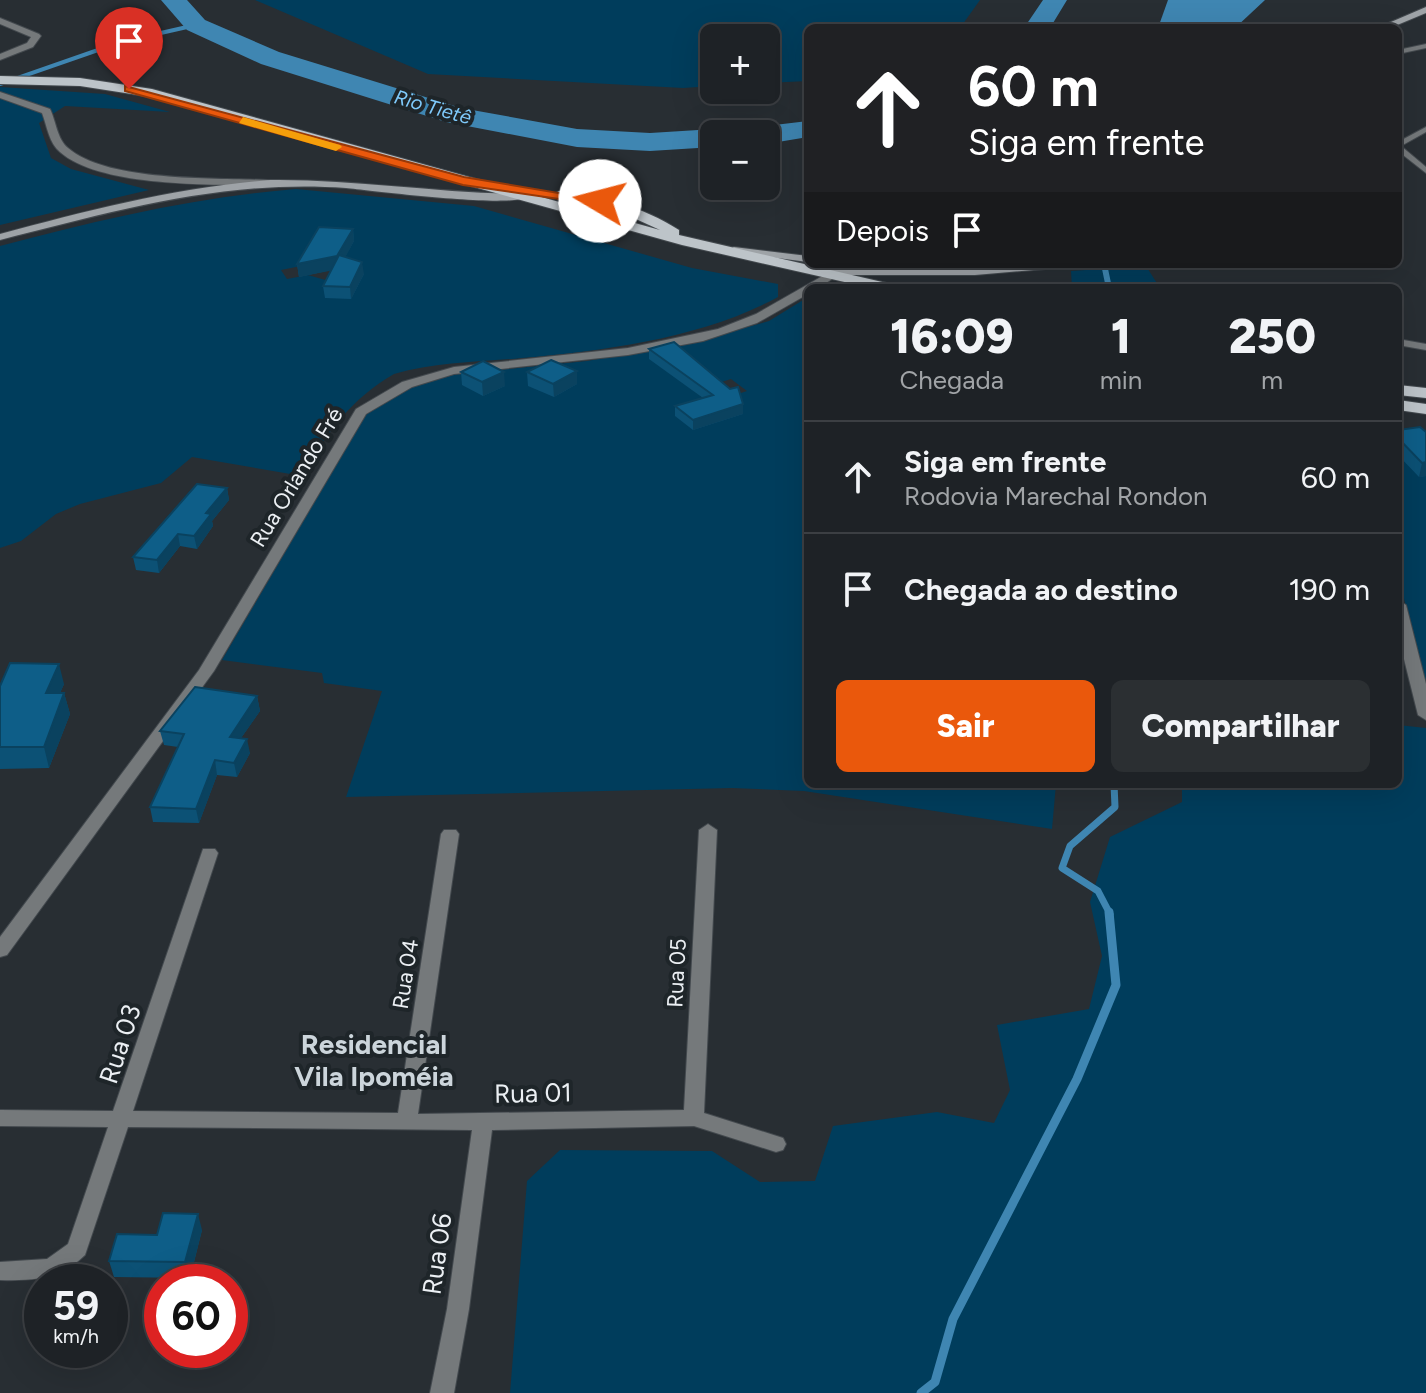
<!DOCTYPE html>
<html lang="pt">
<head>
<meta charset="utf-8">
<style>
	:root { --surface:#1e2226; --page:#2b2f32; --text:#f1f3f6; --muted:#a1a4a7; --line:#3c3f43; --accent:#ea580c }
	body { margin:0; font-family:Figtree,sans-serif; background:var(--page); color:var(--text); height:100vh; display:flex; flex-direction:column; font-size:30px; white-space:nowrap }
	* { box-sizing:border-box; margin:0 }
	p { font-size:26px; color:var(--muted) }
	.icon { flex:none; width:44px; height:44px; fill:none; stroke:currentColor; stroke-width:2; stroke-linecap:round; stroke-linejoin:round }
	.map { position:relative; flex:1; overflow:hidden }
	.side { position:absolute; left:804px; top:284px; width:598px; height:504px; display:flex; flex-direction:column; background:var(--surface); border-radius:12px; box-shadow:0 8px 32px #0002,0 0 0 2px var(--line) }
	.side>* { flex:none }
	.hud { position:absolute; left:804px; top:24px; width:598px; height:244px; border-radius:12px; box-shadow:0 8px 32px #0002,0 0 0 2px var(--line); background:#202124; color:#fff; overflow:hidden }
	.buttons { position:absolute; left:700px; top:24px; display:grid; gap:16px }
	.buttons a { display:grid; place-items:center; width:80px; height:80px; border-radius:12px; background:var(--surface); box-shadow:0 8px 32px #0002,0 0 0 2px var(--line); font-size:40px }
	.speed { position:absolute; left:24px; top:1264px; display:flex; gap:16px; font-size:40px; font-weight:700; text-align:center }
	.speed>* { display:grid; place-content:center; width:104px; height:104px; border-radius:50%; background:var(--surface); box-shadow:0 8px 32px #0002,0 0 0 2px var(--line); line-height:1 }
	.speed small { font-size:20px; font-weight:400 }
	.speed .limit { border:12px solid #d22; background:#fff; color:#111 }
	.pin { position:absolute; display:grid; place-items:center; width:68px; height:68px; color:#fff; margin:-82px -34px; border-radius:50% 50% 50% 0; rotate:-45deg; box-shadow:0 0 8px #0007 }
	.pin .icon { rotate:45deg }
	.me { position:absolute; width:88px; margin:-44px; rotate:278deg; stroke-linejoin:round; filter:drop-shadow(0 0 6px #0008) }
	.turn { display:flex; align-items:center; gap:28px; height:168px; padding:0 32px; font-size:36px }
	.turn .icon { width:104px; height:104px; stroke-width:2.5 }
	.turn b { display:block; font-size:56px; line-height:68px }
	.then { display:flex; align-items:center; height:76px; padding:0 32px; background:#0003; gap:16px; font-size:30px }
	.eta { display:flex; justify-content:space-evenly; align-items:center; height:136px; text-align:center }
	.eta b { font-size:48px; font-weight:800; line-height:56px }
	.action { display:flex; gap:16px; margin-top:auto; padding:16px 32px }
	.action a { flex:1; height:92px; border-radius:12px; background:var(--accent); color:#fff; font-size:32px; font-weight:800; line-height:92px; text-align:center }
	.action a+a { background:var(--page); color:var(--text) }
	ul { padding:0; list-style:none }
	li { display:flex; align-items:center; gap:24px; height:112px; padding:0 32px; border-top:2px solid var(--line) }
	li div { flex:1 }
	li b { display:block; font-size:30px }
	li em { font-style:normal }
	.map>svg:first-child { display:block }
	.green { fill:#003d5c; fill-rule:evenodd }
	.water { fill:#3f86b2 }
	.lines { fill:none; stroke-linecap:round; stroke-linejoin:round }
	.stream-far3 { stroke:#3f86b2; stroke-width:4 }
	.stream-far2 { stroke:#3f86b2; stroke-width:6 }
	.stream-far1 { stroke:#3f86b2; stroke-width:7 }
	.stream { stroke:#3f86b2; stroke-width:9 }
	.river { fill:#3f86b2; fill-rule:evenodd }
	.lane-casing { stroke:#43494e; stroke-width:2 }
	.street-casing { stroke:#43494e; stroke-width:2 }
	.secondary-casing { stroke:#43494e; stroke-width:2 }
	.primary-casing { stroke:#43494e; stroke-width:2 }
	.lane { fill:#75797b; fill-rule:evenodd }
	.street { fill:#75797b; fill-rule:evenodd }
	.secondary { fill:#9ea3a7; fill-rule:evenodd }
	.primary { fill:#bdc4c9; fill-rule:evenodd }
	.wall { fill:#0c5175 }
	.shaded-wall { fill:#0a425f }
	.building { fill:#0e5e88; stroke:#0a425f; stroke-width:2 }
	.route { fill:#ea580c; stroke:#983908; stroke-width:2 }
	.slow { fill:#f59e0b }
	.labels { text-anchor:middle; stroke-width:8; stroke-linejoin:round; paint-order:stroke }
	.far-water-label { font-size:20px; font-style:italic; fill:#7fcafb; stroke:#1e2529 }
	.street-label { font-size:22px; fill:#ebeff3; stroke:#1e2529 }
	.near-street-label { font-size:26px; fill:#ebeff3; stroke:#1e2529 }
	.near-neighbourhood-label { font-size:28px; font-weight:bold; fill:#ccd5db; stroke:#1e2529 }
</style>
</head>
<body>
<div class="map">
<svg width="1426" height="1393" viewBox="0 0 1426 1393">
	<rect width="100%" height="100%" fill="#282e33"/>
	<path class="green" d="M255,0H980L960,28H808V81L766,83V38H714V86L683,88L428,74Z
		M0,87L105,94L170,112L65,106L39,123L51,158L71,169L149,190L0,225Z
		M296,189L474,206L692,268L778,284V297C702,338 608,350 522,358C480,362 435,362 394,374C351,399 326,433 302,476L192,457L161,483L80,504L56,514L21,541L0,548V246C98,220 195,197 296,189ZM306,265L355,272L336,283L308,275L287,279L281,270Z
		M1146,266L1160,288H1072L1071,271Z
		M808,297V784H1056L1052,829L804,791L732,788L346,797L382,691L324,683L322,673L222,660L367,412L397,392L438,376L587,361L686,344L769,321ZM731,379L747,391L710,403L694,391Z
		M1426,431V692L1398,573V434Z
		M1398,725L1426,728V1393H510L527,1181L560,1150L712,1151L760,1182L815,1181L833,1126L937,1112L994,1123L1010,1090L997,1025L1089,1009L1102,956L1090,902L1110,837L1182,802V784H1398Z"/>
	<path class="water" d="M1168,0H1265L1235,28H1158Z"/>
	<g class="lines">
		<path class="stream-far3" d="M0,84L121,42L196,25"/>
		<path class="stream-far2" d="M1104,264L1109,288"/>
		<path class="stream-far1" d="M1110,914L1098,891L1062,868L1070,846L1115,807L1114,784"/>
		<path class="stream" d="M921,1393L935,1382L953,1319L1077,1079L1116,985L1109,912"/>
		<path class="river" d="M161,0H187L205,20L279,52L461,108L577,129L650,133L714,129L725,134H714V147L650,151L577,147L446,122L261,64L187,30Z
			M1043,0H1067L1050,28H1024Z
			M808,121V137L766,144V134H753L766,126Z"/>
		<defs>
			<path id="lane" d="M1426,44V48L1398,54V50Z
				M1426,127V132L1401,146L1426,167V173L1398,151V142Z
				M1398,339L1426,344V350L1398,345Z"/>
			<path id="street" d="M0,18L39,34L41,36L33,47L0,60V54L27,43L31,37L0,24Z
				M0,92L50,109C56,121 57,139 68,148C107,182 217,178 268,180L273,183L268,186C215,184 101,188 60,152C49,143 47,126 42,113L0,98Z
				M833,270L839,274L837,276L818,288H808V294L757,323L703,341L628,355L454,374L412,387L366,414L214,671L7,955L0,957V937L199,670L356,409L402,382L454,367L628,348L718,329L756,314Z
				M1398,600L1406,605L1426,684V720L1418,715L1398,635Z
				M708,824L717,830L704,1113L783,1138L786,1144L783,1150L776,1152L694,1126L492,1130L469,1309L454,1393H430L447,1309L472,1130L128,1127L85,1255C60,1279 33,1281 0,1280V1262L47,1259L68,1244L108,1127L0,1126V1110L113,1111L203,849H215L218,853L133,1111L398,1113L441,834L444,830H456L459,834L418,1114L684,1110L699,830Z"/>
			<path id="secondary" d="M1426,7V13L1390,28H1377Z
				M270,180C354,179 437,193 521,194L526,197C510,208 375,191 346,188C226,179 115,211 0,240V234C89,210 178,187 270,180Z
				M734,247L808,256V262L730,252L728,250Z
				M1022,264H1075L1069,267L975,275H821L815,271L821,267H975Z"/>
			<path id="primary" d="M0,76L80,78L152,89L660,230L614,209L552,195L559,191C602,197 642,206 679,230V235L891,284L898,288H871L682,245L151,97L80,86L0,84Z
				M1398,385L1426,388V398L1398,395Z
				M1398,400L1426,404V414L1398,410Z"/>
		</defs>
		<use href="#lane" class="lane-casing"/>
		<use href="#street" class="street-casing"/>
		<use href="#secondary" class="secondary-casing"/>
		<use href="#primary" class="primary-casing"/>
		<use href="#lane" class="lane"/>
		<use href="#street" class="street"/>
		<use href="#secondary" class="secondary"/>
		<use href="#primary" class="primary"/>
	</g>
	<path class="wall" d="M353,229L354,241L345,257L364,274L351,299L325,298L323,286L331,270L299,277L297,264Z
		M649,349L743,404V414L693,430L675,416V406L703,398L649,359Z
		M461,372L505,386L483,396L462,385Z
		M527,372L577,384L554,397L528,386Z
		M1398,430L1426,432V476L1419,477L1398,455Z
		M227,488L229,500L212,521L213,526L197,549L180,546L159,573L136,570L133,557Z
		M1398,653L1403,689L1398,710Z
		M64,684L60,693H64L70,714L49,768L0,769V686Z
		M257,696L260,711L241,738L250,753L237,777L217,775L199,823L153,822L150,807L178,747L164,745L160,731Z
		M202,1230L190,1278L114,1277L109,1261L157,1235Z"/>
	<path class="shaded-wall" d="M353,229L354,241L339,269L299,277L297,264Z
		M362,262L364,274L351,299L350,287Z
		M577,371V384L554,397L553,384Z
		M504,372L505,386L483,396L482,382Z
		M743,404V414L693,430V420Z
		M1426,462V476L1419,477L1422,463Z
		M227,488L229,500L212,521L213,526L197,549L194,536L206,513Z
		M178,534L180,546L159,573L157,560Z
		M59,664L64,684L51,714L46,693Z
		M64,693L70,714L49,768L44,747Z
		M257,696L260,711L232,751L230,737Z
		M247,739L250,753L237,777L234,763Z
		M215,760L217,775L199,823L196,809Z
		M198,1214L202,1230L190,1278L185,1262Z"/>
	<path class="building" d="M319,227L353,229L337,256L297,264Z
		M339,255L362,262L350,287L323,286Z
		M674,342L730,389L738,387L743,404L693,420L675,406L713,395L649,349Z
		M551,360L577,371L553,384L527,372Z
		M483,361L504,372L482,382L461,372Z
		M1420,427L1426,432V462L1422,463L1398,438V430Z
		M197,484L227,488L206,513L211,514L194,536L178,534L157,560L133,557Z
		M1398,653L1403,689H1398Z
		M10,663L59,664L46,693H64L44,747H0V686Z
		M195,687L257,696L230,737L247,739L234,763L215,760L196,809L150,807L184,734L160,731Z
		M163,1213L198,1214L185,1262L109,1261L117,1234L157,1235Z"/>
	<path class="route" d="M125,86L464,177L606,201L600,205L463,185L125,91Z"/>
	<path class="slow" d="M243,117L340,145L342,147L336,151L239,123Z"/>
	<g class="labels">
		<g class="far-water-label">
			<text transform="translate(433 107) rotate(16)" y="7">Rio Tietê</text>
		</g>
		<g class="street-label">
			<text transform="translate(296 477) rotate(-59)" y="8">Rua Orlando Fré</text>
			<text transform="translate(676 973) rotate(-87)" y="8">Rua 05</text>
			<text transform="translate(405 974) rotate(-81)" y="8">Rua 04</text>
		</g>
		<g class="near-street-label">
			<text transform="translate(120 1044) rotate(-72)" y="9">Rua 03</text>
			<text transform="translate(533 1093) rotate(-1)" y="9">Rua 01</text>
			<text transform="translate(437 1254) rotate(-82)" y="9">Rua 06</text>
		</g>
		<g class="near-neighbourhood-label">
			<text x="374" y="1054">Residencial<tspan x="374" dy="32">Vila Ipoméia</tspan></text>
		</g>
	</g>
</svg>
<div class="buttons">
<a>+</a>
<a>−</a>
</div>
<div class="speed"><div>59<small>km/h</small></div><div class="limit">60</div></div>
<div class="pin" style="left:129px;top:89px;background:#d93025"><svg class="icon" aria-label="arrive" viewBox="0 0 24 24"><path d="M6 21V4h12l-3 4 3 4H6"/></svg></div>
<svg class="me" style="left:600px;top:201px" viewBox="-20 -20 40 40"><circle r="19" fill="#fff"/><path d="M0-13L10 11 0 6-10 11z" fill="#ea580c"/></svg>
<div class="hud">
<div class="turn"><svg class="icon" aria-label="ahead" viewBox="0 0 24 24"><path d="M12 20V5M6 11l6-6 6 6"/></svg><div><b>60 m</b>Siga em frente</div></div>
<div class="then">Depois<svg class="icon" aria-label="arrive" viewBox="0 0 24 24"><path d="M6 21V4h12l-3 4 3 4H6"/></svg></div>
</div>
<section class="side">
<div class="eta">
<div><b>16:09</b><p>Chegada</p></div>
<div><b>1</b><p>min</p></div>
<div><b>250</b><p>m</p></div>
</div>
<ul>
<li><svg class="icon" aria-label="ahead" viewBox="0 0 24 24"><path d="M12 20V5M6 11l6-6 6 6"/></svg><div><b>Siga em frente</b><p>Rodovia Marechal Rondon</p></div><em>60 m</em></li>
<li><svg class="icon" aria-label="arrive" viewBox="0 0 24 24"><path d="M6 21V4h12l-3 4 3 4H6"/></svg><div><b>Chegada ao destino</b></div><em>190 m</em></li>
</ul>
<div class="action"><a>Sair</a><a>Compartilhar</a></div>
</section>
</div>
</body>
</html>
